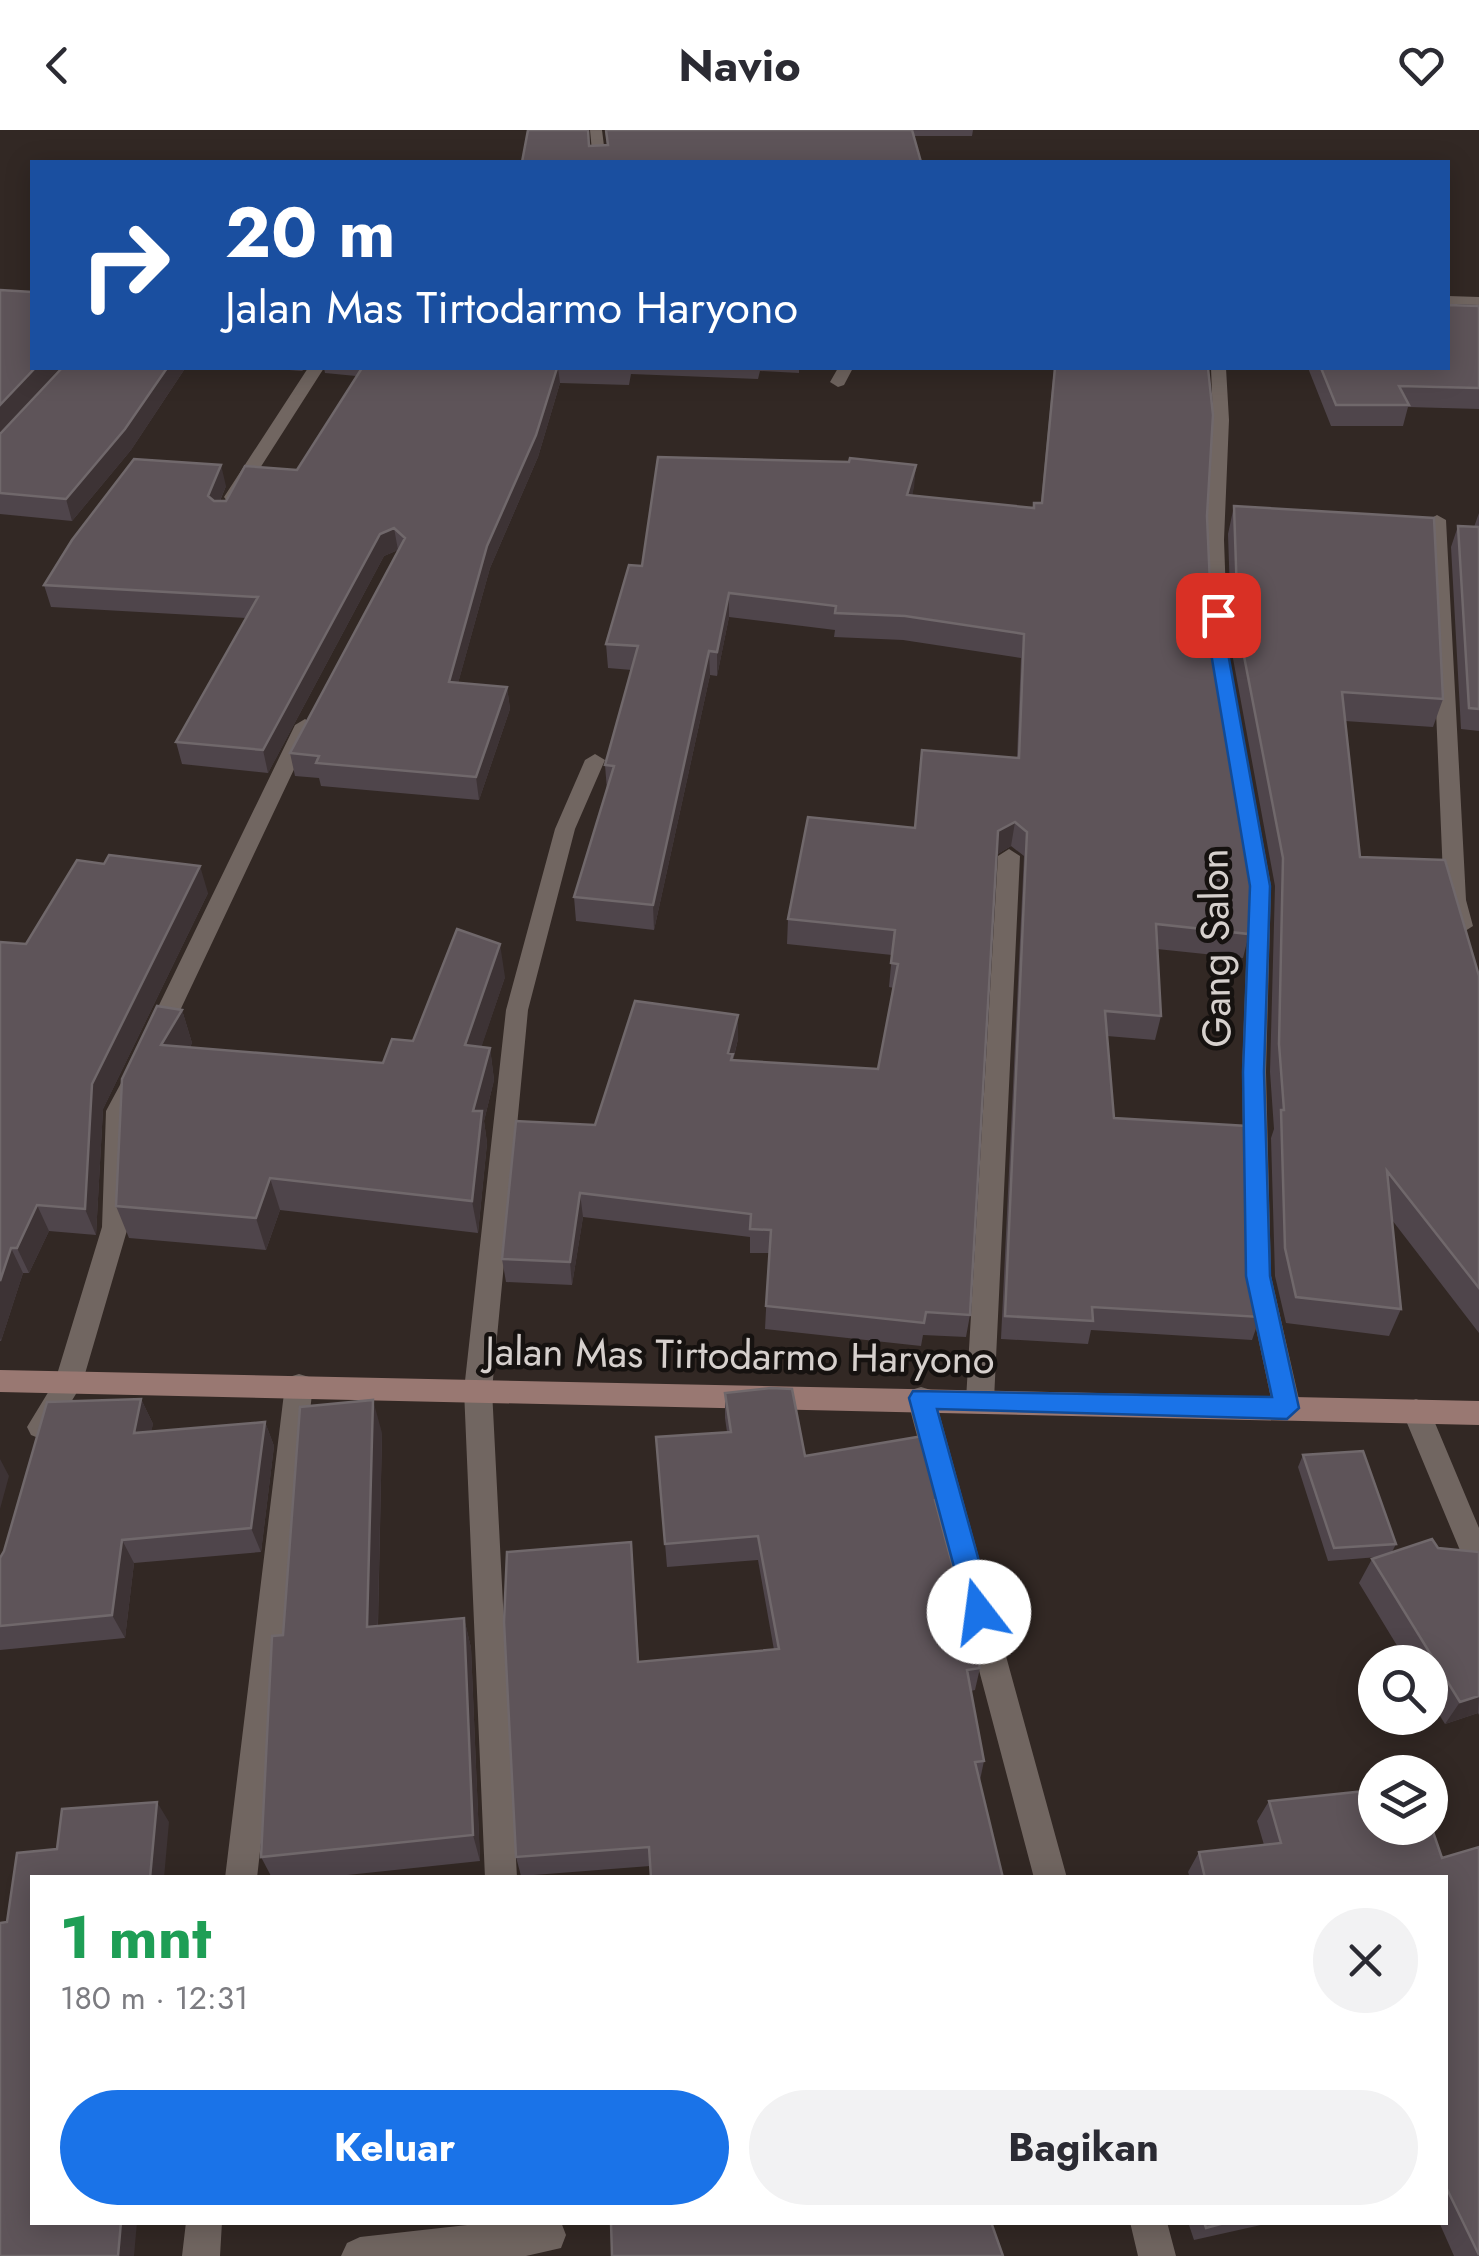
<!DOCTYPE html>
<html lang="id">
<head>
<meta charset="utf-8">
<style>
	:root { --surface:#fff; --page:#f2f2f3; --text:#2b2b33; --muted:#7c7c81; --accent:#1a73e8 }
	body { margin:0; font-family:Jost,sans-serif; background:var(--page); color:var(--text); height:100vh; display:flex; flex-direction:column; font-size:38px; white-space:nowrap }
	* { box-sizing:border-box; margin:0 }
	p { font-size:32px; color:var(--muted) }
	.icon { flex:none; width:55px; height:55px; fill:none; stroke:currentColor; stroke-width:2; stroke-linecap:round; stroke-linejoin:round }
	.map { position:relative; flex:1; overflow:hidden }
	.details { position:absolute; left:30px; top:1745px; width:1418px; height:350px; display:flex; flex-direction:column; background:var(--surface); border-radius:0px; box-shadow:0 5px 25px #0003 }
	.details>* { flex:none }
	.banner { position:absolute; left:30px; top:30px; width:1420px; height:210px; border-radius:0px; box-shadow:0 5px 25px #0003; background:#1a4fa0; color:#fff; overflow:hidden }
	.buttons { position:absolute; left:1358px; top:1515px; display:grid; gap:20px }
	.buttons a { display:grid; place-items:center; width:90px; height:90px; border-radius:50%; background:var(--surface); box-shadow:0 5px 25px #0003; font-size:50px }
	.pin { position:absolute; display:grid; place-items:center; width:85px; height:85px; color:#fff; margin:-42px; border-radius:20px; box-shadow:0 5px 15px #0006 }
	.me { position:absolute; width:110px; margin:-55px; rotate:345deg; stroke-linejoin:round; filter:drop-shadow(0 0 8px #0008) }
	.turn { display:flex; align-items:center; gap:35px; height:210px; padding:0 30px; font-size:45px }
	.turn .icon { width:130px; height:130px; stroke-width:2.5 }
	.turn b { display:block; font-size:70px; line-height:85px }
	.round { display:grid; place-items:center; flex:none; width:105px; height:105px; border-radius:52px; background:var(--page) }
	.headline { display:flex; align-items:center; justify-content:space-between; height:170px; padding:0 30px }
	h1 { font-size:60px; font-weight:700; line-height:75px; color:#1e9e55 }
	.button { display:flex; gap:20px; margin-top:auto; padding:20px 30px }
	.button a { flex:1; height:115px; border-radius:60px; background:var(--accent); color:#fff; font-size:40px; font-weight:700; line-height:115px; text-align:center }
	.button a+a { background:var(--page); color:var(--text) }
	header { display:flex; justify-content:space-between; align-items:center; height:130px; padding:0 30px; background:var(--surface); font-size:45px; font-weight:700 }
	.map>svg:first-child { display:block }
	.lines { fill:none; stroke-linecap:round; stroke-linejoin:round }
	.street { fill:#716661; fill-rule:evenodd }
	.secondary { fill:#997872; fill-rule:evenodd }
	.wall { fill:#4f454b }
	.shaded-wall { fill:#3d3335 }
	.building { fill:#5e5459; stroke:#70686b; stroke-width:2.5 }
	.route { fill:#1a73e8; stroke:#114b97; stroke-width:2.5 }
	.labels { text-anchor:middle; stroke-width:9; stroke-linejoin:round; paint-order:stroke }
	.street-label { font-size:40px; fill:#d6d0cd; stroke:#161210 }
</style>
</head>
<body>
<header><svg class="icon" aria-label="back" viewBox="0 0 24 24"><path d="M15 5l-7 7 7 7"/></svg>Navio<svg class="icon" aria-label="heart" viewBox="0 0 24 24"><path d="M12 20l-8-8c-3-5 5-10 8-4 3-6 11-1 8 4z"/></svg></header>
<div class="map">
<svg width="1479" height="2126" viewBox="0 0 1479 2126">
	<rect width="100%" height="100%" fill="#322824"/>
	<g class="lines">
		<path class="street" d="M590,0H602L606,32H593Z
			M1448,166L1479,167V175L1448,174Z
			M308,238H324L239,371H227L224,367Z
			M838,238H853L844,255L838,257L830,252Z
			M1211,238H1226L1229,290L1224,410L1228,523L1271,756L1266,942L1271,1146L1301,1278L1297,1286L1287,1290L1277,1286L1273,1278L1245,1146L1242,942L1249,756L1210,523L1206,410L1213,290Z
			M1437,385L1446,390L1466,770L1473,796L1462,803L1451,796L1444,770L1428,390Z
			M305,589L315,595L168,906L156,914L148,912L144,906L295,595Z
			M595,624L605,630L575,699L528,880L492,1260L517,1748H485L464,1260L506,880L555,699L585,630Z
			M1009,719L1020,726L994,1270L990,1278L980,1281L970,1278L966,1270L998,726Z
			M136,937L148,946L130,981L128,1097L82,1254L51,1305L41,1309L31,1305L27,1297L55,1251L102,1097L106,981L128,940Z
			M299,1244L309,1247L313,1255L257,1748H225L285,1255L289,1247Z
			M921,1257L931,1260L935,1268L1067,1748H1034L907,1268L911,1260Z
			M1416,1269L1426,1273L1430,1281L1479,1398V1446L1469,1442L1402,1281L1406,1273Z
			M186,2092H222L220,2126H182Z
			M494,2092H561L566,2105L561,2118L526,2126H341L347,2113L360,2107Z
			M1130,2092H1167L1176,2126H1138Z"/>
		<path class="secondary" d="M0,1240L1479,1271V1295L0,1262Z"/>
	</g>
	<path class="wall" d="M528,0H588L589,16L607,15L605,0H973L972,6H914L921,32H522Z
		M1479,176V279L1408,277L1403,296H1331L1308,238H1448Z
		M62,238H193L191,240H184L131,320L72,391L0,384V304Z
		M263,238H306L302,241Z
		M324,238H799V243L760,241L758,249L631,244L629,255L560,253L538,327L490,438L458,553L507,557L510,579L479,670L321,656L319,648L295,646L290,623L398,420L384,426L268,643L182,634L176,612L246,488L51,477L44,455L226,356L220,371H226L297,340L356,246L325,243Z
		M1054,238H1208L1207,386L1212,499L1249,804L1243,828L1157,819L1161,886L1155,910L1107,906L1114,988L1249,1123L1260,1187L1252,1210L1091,1200L1088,1214L1001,1209L1024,726L1011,716L996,725L970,1185L966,1207L923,1205L921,1216L765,1199L769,1123H750V1107L583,1087L572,1155L506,1152L502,1129L595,995L738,909L733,931L878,939L894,858L889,857L892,825L787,814L788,789L915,698L1017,628L1021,528L903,510L834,507L835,500L729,487L717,546L710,545L654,800L576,791L574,767L607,660L605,635L632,540L608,538L606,514L642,436L916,335L912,366L1034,378L1041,373Z
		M1234,376L1443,569L1433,597L1345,591L1360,727L1479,846V1203L1392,1090L1401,1179L1389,1206L1286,1193L1275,1146L1271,1008L1274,999L1270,942L1275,756L1232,523L1228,404Z
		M1479,383V601L1461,599L1451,417L1458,396L1474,397Z
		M208,763L103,979L96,1105L49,1101L29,1143H23L1,1211H0V812L26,814Z
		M505,847L481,917L490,918L494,950L484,991L487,1013L478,1103L280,1080L266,1120L129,1108L116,1076L182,880L192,913L190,917L383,933Z
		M725,1263L805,1326L938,1382L980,1538L975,1560L971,1561L984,1631L980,1650L650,1736L521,1746L516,1727L633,1436L639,1532L774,1520L758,1430L667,1437L656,1307L727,1302L725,1288Z
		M141,1269L153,1294L151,1301L265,1292L274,1316L261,1422L134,1433L125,1508L0,1520V1428Z
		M382,1303L378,1496L464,1488L471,1518L480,1731L319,1748H272L261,1727L283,1505Z
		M1303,1325L1396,1414L1392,1422L1438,1418L1479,1422V1585L1478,1583L1445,1594L1430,1570V1532H1407L1359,1453L1372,1429L1378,1427L1328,1431L1298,1337Z
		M1375,1660V1698H1430V1693L1442,1728L1479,1717V2126H1454L1439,2092H1445V1748H1190L1188,1742L1199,1722L1264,1715L1257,1691L1269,1671Z
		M1188,2092H1274L1194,2110Z"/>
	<path class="shaded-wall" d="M35,238H60L0,303V275Z
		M167,238H184V240L131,320L72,391L66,369Z
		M557,238H558L560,253L538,327L490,438L452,575L449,552L487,416Z
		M221,335L226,356L213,387L208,366Z
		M916,335L914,358L905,389L907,365Z
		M394,398L398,420L384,426L268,643L263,620L380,404Z
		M729,463V487L717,546V522Z
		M709,521L710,545L654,800L653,775Z
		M507,557L510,579L479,670L476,647Z
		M1015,692L1011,716L994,726L998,701Z
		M200,736L208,763L103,979L96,1105L85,1079L92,954Z
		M500,814L505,847L471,948L465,915Z
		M182,880L192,913L172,948L161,915Z
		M738,885V909L733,929V948L728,923Z
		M490,918L494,950L484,991L487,1013L478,1103L472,1071L473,981Z
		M270,1048L280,1080L266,1120L256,1088Z
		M580,1063L583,1087L572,1155L570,1132Z
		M37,1075L49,1101L29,1143L17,1118Z
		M11,1118L23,1143L1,1211L0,1208V1151Z
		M141,1269L153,1294L146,1327L134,1303Z
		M373,1270L382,1303L377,1527L367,1497Z
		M265,1292L274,1316L261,1422L251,1398Z
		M0,1329L9,1346L0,1379Z
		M122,1410L134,1433L125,1508L112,1485Z
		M464,1488L471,1518L480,1731L473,1705Z
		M1479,1566L1478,1583L1445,1594L1460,1572Z
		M157,1672L169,1692L164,1748H150Z
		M121,2092H137L134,2126H118Z"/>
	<path class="building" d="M528,0H588L589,16L608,15L606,0H912L921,32H522Z
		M0,160L32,162V238H35L0,275Z
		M1448,175L1479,176V258L1399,256L1409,275H1336L1321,238H1448Z
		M62,238H167L125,299L66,369L0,363V304Z
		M362,238H557L536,305L487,416L449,552L507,557L476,647L316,633L319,626L290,623L405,408L394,398L380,404L263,620L176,612L258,467L44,455L72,410L134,329L221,335L208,366L214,371H226L245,336L297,340Z
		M1055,238H1208L1213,285L1207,386L1212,499L1252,732L1249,804L1156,794L1161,886L1105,881L1114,988L1247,996L1249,1123L1260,1187L1092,1177L1093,1191L1005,1186L1027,702L1015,692L998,701L970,1185L926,1182L924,1193L766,1176L771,1100L750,1099L751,1084L580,1063L570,1132L502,1129L516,991L595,995L635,871L738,885L728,923L733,924L731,930L878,939L898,834L891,833L895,800L788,789L808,687L915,698L922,620L1019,628L1024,504L905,486L835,483L836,476L729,463L717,522L709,521L653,775L574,767L614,636L605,635L638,516L606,514L629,435L642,436L658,327L849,332L850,328L916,335L907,365L1034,378V373H1042Z
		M1234,376L1434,388L1443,569L1342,562L1360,727L1445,730L1479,846V1158L1387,1041L1401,1179L1296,1167L1285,1118L1281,980H1284L1279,914L1283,728L1238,495Z
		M1458,396L1479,397V579L1469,578Z
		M109,725L200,736L92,954L85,1079L37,1075L17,1118H11L0,1151V812L26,814L77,730L104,734Z
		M457,799L500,814L465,915L490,918L473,981H482L472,1071L270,1048L256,1088L116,1076L122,949L157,876L182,880L161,915L383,933L392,909L413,911Z
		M771,1258L792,1259L805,1326L923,1306L940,1369L935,1370L980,1538L967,1540L984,1631L975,1632L1003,1748H651L649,1717L516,1727L504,1492L507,1422L631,1412L638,1532L779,1519L758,1406L665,1414L656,1307L731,1302L725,1263Z
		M141,1269L134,1303L265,1292L251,1398L122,1410L112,1485L0,1496V1428L4,1421L47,1272Z
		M373,1270L367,1497L464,1488L473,1705L261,1727L272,1506L283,1505L300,1277Z
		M1363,1321L1396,1414L1334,1418L1303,1325Z
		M1432,1409L1438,1418L1479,1422V1566L1460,1572L1372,1429Z
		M1375,1660V1698H1430V1693L1442,1728L1479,1717V2125L1445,2055V1748H1205L1199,1722L1281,1713L1269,1671Z
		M157,1672L150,1748H32V2092H121L118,2126H0V1793L7,1792L17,1723L57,1719L62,1679Z
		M611,2092H991L1003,2126H612Z
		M1204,2092H1228L1206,2098Z"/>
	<path class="route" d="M1218,480L1226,485L1228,523L1270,756L1264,942L1270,1146L1299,1278L1287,1289L937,1279L993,1482L989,1491L979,1494L970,1491L966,1482L909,1268L913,1261L1272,1267L1246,1146L1243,942L1250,756L1211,523L1209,485Z"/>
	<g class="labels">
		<g class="street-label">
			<text transform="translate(1215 818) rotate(-91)" y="14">Gang Salon</text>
			<text transform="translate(740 1225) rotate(1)" y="14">Jalan Mas Tirtodarmo Haryono</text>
		</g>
	</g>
</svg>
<div class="buttons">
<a><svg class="icon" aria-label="search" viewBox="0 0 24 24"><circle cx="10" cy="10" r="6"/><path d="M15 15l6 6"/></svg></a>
<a><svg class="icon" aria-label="layers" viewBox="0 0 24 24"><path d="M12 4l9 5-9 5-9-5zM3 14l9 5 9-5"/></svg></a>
</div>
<div class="pin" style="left:1218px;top:485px;background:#d93025"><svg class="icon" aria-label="arrive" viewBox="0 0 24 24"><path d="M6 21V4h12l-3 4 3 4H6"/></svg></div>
<svg class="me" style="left:979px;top:1482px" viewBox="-20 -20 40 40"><circle r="19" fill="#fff"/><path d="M0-13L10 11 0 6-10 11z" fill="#1a73e8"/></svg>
<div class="banner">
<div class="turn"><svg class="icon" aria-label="right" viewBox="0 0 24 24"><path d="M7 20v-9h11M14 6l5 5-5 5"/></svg><div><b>20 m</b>Jalan Mas Tirtodarmo Haryono</div></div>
</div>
<section class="details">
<div class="headline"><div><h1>1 mnt</h1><p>180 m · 12:31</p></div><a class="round"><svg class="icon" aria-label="close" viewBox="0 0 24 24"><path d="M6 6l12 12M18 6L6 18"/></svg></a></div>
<div class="button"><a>Keluar</a><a>Bagikan</a></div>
</section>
</div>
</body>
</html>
